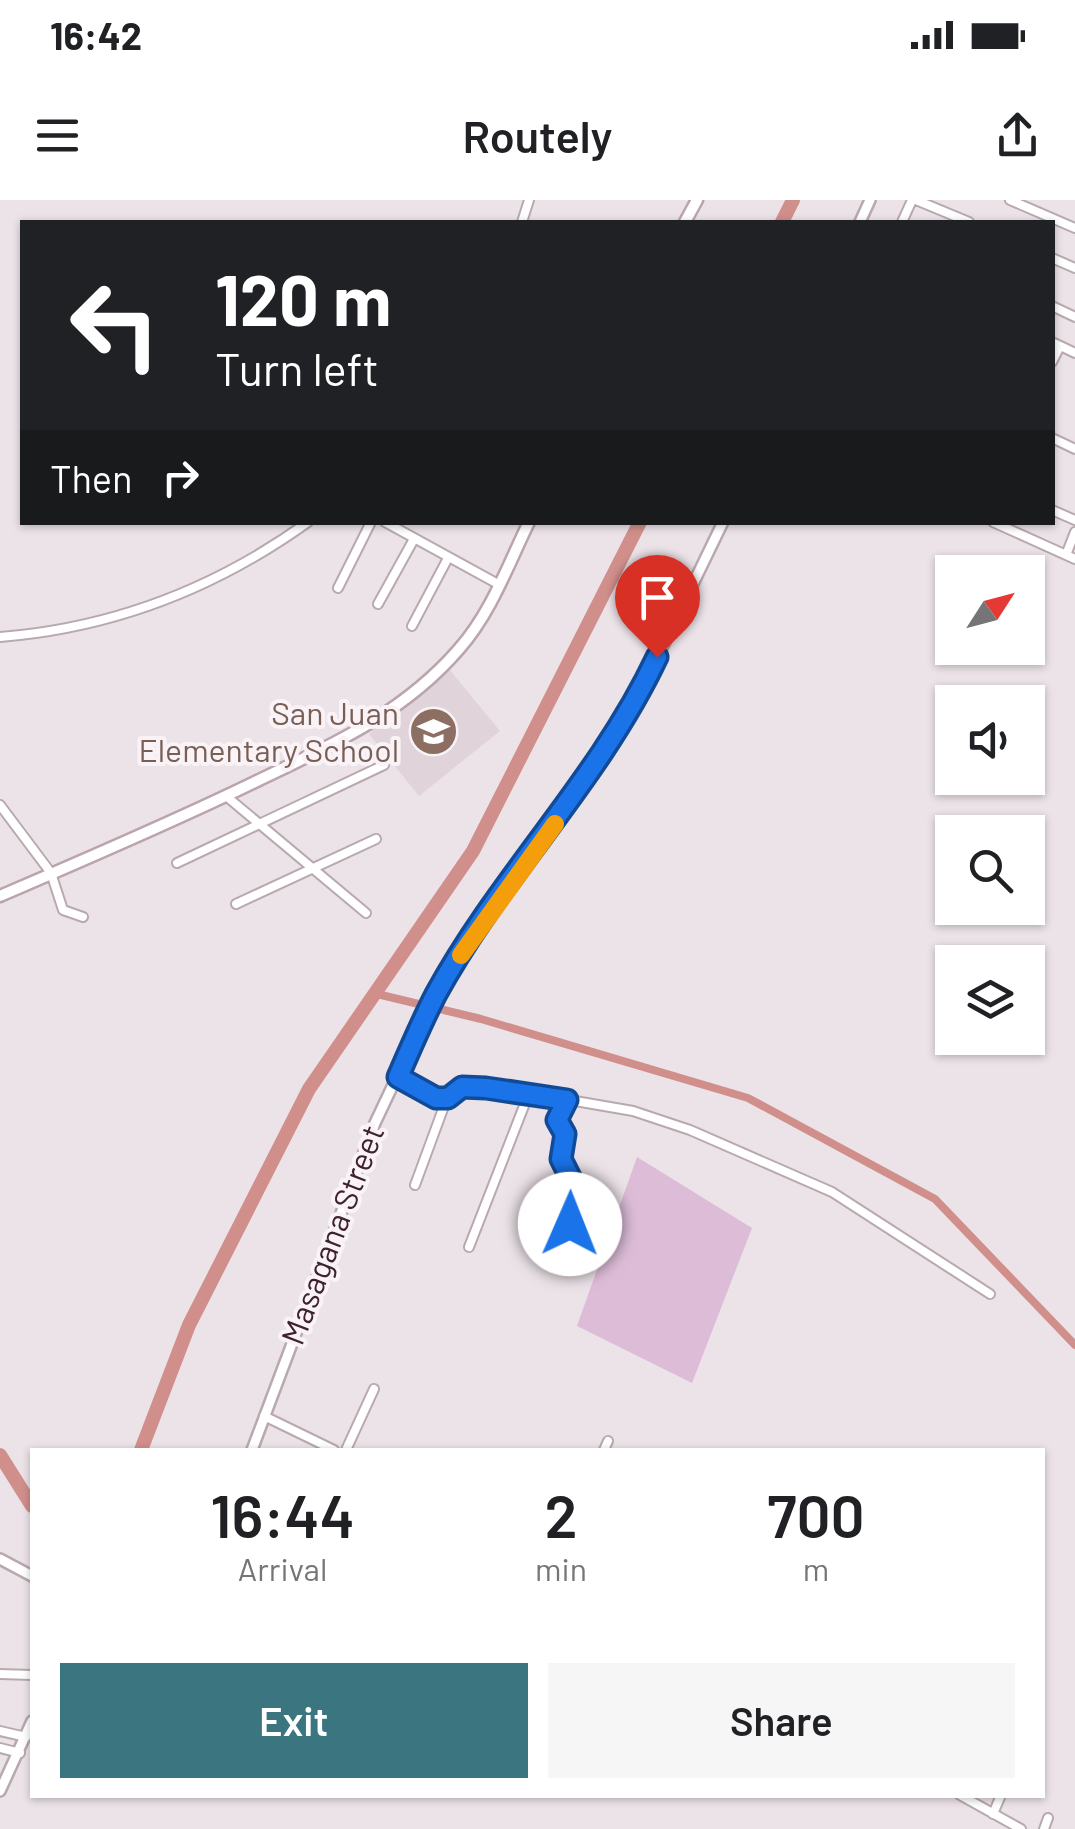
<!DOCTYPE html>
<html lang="en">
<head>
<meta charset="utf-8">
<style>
	:root { --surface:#fff; --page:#f6f6f6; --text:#202124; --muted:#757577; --accent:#3b7580 }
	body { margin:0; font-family:Barlow,sans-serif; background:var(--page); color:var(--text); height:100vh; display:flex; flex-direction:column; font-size:38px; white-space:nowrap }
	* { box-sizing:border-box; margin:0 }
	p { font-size:32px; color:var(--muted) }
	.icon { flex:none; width:55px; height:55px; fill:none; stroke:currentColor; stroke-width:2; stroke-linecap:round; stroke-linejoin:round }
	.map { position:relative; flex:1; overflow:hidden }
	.side { position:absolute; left:30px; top:1248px; width:1015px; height:350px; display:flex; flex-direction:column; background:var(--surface); border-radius:0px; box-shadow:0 2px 8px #0004 }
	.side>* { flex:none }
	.top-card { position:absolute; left:20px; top:20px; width:1035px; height:305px; border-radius:0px; box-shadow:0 2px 8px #0004; background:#202124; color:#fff; overflow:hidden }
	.needle { width:65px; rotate:54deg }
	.fabs { position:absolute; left:935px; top:355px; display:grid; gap:20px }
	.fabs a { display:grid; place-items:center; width:110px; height:110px; border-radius:0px; background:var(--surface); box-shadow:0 2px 8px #0004; font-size:50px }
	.pin { position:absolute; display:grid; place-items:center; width:85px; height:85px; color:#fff; margin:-102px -42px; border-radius:50% 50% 50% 0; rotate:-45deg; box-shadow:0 0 10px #0007 }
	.pin .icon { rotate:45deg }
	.me { position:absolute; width:110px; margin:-55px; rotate:1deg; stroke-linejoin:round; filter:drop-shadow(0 0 8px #0008) }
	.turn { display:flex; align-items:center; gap:35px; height:210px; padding:0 30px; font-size:45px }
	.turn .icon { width:130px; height:130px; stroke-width:2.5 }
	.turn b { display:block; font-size:70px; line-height:85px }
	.then { display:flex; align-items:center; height:95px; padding:0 30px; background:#0003; gap:20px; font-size:38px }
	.eta { display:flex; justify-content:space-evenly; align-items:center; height:170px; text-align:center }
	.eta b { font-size:60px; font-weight:600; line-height:70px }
	.cta { display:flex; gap:20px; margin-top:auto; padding:20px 30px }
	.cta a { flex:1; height:115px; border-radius:0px; background:var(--accent); color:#fff; font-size:40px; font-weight:600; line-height:115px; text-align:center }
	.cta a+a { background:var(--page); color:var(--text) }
	.status { display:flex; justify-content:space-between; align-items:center; height:70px; padding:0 50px; background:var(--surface); direction:ltr }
	.status svg { height:28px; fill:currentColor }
	header { display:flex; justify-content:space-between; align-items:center; height:130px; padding:0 30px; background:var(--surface); font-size:45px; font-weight:600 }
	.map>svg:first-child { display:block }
	.built { fill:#e0d4da }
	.green { fill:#ddbcd8 }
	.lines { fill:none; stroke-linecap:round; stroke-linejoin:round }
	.canal { stroke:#d18f8b; stroke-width:8 }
	.river { stroke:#d18f8b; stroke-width:14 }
	.minor-casing { stroke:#b8a9b0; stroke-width:12 }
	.tertiary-casing { stroke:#b8a9b0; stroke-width:14 }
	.secondary-casing { stroke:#bba4ae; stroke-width:15 }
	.minor { stroke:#fff; stroke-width:8 }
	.tertiary { stroke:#fff; stroke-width:9 }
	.secondary { stroke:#fff; stroke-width:10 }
	.route-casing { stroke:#114b97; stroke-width:25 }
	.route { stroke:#1a73e8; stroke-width:18 }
	.slow { stroke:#f59e0b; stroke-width:18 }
	.labels { text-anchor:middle; stroke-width:8; stroke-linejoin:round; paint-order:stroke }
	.education-label { font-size:32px; fill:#785e54; stroke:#f9f3f7; text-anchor:end }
	.street-label { font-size:32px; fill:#3e222d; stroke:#f9f3f7 }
</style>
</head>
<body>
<div class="status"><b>16:42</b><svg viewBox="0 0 49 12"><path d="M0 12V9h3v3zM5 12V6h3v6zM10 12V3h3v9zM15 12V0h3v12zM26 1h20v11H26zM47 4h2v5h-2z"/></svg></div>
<header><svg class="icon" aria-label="menu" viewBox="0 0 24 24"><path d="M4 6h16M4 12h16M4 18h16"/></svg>Routely<svg class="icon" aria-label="share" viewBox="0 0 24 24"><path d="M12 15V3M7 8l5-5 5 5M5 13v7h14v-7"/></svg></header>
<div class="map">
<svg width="1075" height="1629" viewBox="0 0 1075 1629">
	<rect width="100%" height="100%" fill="#ece3e8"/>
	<path class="built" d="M449,469L500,531L419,596L369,534Z"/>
	<path class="green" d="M637,957L752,1028L692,1183L577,1126Z"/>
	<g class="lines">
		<path class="canal" d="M377,794L481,819L748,898L935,999L1075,1145"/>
		<path class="river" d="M782,22L793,0
			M141,1250L189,1125L309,889L473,651L640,322
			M0,1255L32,1306"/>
		<defs>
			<path id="minor" d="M916,0L969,22
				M1010,0L1075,28
				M522,22L529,0
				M902,22L912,0
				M1052,58L1075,68
				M1052,106L1075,117
				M1052,142L1075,153
				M1052,162L1060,146
				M1052,238L1075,249
				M1052,310L1075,320
				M385,322L498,384
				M993,322L1075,359
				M1066,355L1075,332
				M338,388L371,322
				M378,404L414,339
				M412,426L448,358
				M0,437C113,428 216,388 308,322
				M226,596L366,713
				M0,605L51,673L63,710L83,717
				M177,663L384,565
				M236,704L376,639
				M398,877C426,891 433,905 461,887L529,893L633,911L690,930L832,992L990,1094
				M415,985L447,898
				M560,1042L570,1023L577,991L561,959L565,934L557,917L567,900
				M469,1047L529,893
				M264,1216L334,1250
				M346,1250L374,1189
				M604,1250L608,1241
				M0,1474L32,1475
				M0,1531L26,1537
				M0,1548L20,1553
				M960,1595L1021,1629
				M993,1614L1001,1595
				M1044,1629L1048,1618"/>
			<path id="tertiary" d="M860,22L870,0
				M252,1250L375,923L437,792L632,510L723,322
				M0,1359L32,1376
				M0,1591L32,1521"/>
			<path id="secondary" d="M685,22L697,0
				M0,696C86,659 173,622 257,581C332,545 404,513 459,449C491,413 508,365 529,322"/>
		</defs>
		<use href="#minor" class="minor-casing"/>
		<use href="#tertiary" class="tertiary-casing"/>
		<use href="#secondary" class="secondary-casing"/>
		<use href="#minor" class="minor"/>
		<use href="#tertiary" class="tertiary"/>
		<use href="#secondary" class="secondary"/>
	</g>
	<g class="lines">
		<defs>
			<path id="route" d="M570,1024L577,991L561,959L565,934L557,920L567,900L486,888L462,887L448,898H436L398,877C410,849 422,821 436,794C501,675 599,580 657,457"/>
		</defs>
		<use href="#route" class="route-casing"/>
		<use href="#route" class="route"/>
		<path class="slow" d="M461,755L555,624"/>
	</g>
	<defs>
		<symbol id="school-disc" viewBox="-11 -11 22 22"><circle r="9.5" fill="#8d6e63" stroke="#f9f3f7"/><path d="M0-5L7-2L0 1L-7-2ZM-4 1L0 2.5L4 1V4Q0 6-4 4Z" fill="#fff"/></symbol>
	</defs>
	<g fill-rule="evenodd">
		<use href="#school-disc" x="406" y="504" width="55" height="55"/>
	</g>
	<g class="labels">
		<g class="education-label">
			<text x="399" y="525">San Juan<tspan x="399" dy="37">Elementary School</tspan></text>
		</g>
		<g class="street-label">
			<text transform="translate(333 1035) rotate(-69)" y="11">Masagana Street</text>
		</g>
	</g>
</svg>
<div class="fabs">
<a><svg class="needle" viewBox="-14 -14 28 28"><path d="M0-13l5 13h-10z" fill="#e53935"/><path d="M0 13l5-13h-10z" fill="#757577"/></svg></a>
<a><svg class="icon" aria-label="sound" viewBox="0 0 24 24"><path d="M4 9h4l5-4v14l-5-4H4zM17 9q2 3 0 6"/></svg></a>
<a><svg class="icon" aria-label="search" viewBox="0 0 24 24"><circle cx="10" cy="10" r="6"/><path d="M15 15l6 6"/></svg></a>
<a><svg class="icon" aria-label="layers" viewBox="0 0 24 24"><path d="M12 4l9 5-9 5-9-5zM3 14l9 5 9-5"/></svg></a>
</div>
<div class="pin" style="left:657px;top:457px;background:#d93025"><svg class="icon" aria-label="arrive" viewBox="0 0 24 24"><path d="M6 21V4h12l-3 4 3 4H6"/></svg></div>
<svg class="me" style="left:570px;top:1024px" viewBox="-20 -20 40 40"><circle r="19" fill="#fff"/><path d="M0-13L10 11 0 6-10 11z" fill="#1a73e8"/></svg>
<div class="top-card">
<div class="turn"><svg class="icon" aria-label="left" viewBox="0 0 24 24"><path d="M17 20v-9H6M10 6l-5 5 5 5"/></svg><div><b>120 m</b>Turn left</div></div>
<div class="then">Then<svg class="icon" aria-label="right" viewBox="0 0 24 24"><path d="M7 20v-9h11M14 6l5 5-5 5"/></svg></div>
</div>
<section class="side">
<div class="eta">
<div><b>16:44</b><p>Arrival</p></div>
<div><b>2</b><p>min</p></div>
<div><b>700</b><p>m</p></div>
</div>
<div class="cta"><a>Exit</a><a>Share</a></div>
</section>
</div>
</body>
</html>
